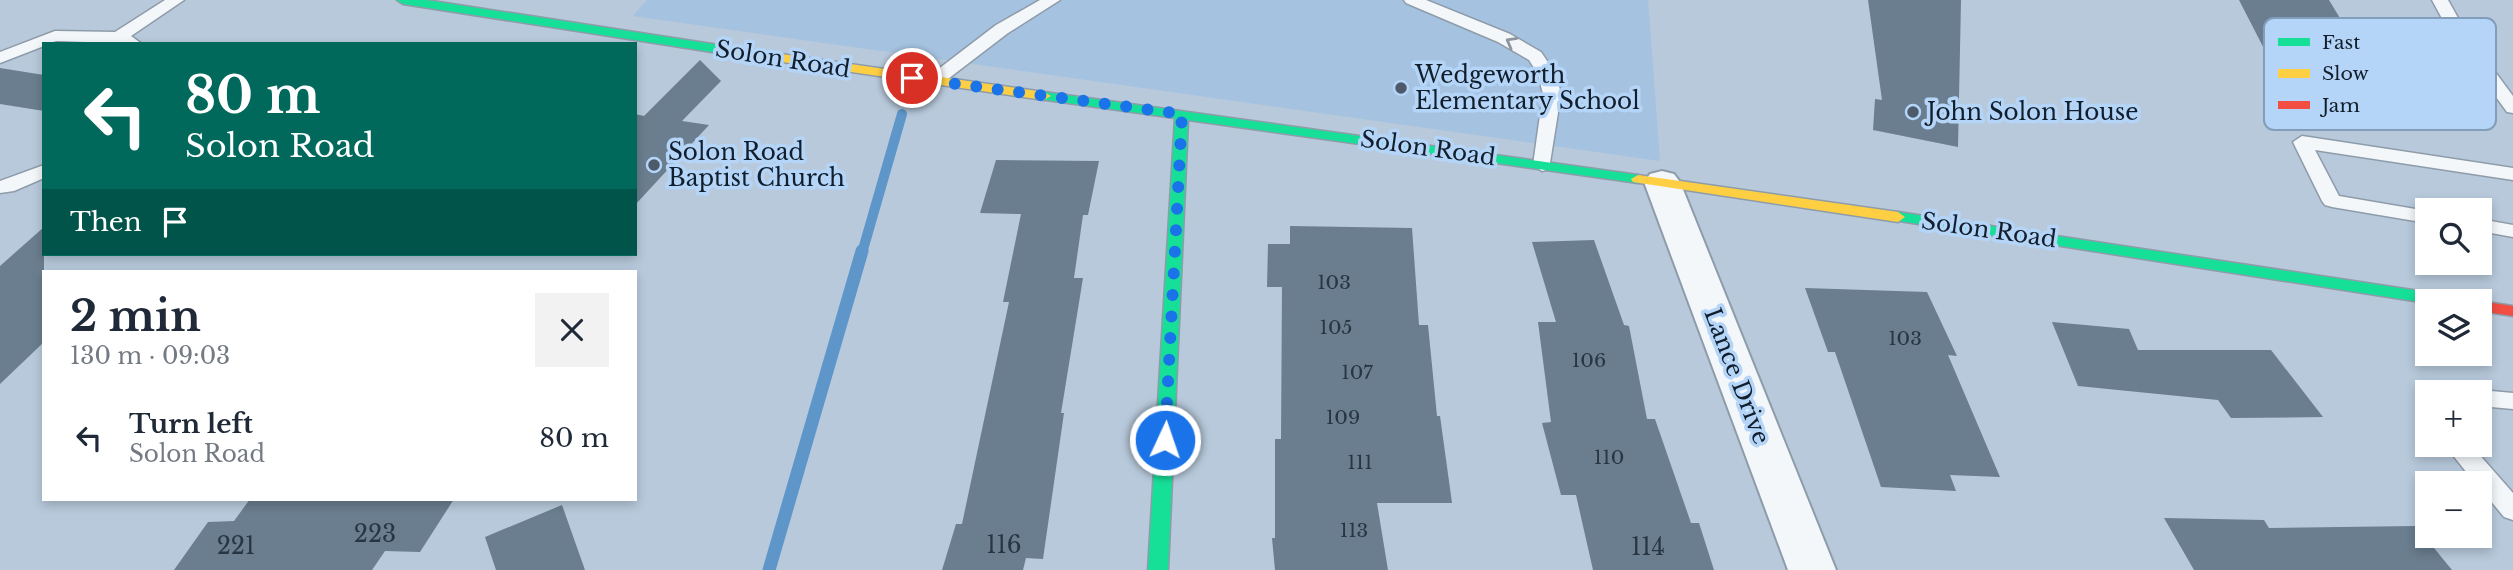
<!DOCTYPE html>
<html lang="en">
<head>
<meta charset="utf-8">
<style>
	:root { --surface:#fff; --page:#f2f2f3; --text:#1f2937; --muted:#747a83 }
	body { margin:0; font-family:"Libre Baskerville",serif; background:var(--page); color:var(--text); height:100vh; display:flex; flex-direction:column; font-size:26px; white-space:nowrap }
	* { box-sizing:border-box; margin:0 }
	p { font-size:23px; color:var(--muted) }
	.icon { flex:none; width:38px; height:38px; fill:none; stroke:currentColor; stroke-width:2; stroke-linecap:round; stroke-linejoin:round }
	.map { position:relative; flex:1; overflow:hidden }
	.details { position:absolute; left:42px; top:270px; width:595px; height:231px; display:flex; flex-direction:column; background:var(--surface); border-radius:0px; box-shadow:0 4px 10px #0003 }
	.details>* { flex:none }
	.hud { position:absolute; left:42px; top:42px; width:595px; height:214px; border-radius:0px; box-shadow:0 4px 10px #0003; background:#00695c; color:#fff; overflow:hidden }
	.controls { position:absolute; left:2415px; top:198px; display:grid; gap:14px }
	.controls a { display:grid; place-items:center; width:77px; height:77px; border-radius:0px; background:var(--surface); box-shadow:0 4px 10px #0003; font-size:35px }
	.pin { position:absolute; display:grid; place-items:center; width:60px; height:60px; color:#fff; margin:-30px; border:4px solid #fff; border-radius:50%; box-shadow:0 2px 7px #0007 }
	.me { position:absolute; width:77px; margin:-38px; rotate:3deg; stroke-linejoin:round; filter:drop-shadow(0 0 5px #0008) }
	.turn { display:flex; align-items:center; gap:24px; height:147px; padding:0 28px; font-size:32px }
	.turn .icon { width:91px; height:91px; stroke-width:2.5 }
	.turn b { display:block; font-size:49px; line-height:60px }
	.then { display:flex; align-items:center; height:66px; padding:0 28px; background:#0003; gap:14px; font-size:26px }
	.round { display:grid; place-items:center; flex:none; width:74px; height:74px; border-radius:0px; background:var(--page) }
	.overview { display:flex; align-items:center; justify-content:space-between; height:119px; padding:0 28px }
	h1 { font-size:42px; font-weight:700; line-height:52px }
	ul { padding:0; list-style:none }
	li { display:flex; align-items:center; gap:21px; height:98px; padding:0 28px }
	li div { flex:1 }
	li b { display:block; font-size:26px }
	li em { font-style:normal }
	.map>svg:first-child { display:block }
	.built { fill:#a5c2e0 }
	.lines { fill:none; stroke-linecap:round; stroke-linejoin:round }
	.stream-far1 { stroke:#5e96ca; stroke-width:10 }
	.stream { stroke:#5e96ca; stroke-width:13 }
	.building { fill:#6a7e8f }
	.lane-casing { stroke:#8e9caa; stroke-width:3 }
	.street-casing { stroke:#8e9caa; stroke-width:4 }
	.fast-casing { stroke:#8e9caa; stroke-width:3 }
	.slow-casing { stroke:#8e9caa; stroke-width:3 }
	.jam-casing { stroke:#8e9caa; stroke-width:3 }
	.lane { fill:#f4f7fa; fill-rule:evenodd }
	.street { fill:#f4f7fa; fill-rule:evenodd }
	.fast { fill:#16e098; fill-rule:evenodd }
	.slow { fill:#ffcf43; fill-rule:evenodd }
	.jam { fill:#f24e42; fill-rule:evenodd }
	.oneway { stroke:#8e959d }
	.route { stroke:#1a73e8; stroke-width:12; stroke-dasharray:0 21.6 }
	.poi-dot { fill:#4c5a69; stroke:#b4d5f8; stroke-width:2.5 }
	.labels { text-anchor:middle; stroke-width:7; stroke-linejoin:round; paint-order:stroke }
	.number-label { font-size:19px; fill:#283644 }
	.street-label { font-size:23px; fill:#121e2b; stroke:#b4d5f8 }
	.poi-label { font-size:23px; fill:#121e2b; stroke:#b4d5f8; text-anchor:start }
	.near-number-label { font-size:23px; fill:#283644 }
	.key { fill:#b4d5f8; stroke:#839eba; stroke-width:2 }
	.key-label { font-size:19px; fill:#121e2b }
</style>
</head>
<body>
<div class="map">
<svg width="2513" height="570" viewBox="0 0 2513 570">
	<rect width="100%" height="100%" fill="#b7c9db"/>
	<path class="built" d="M647,0H1648L1660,161L633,16Z"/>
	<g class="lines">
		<path class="stream-far1" d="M862,253L902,114"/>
		<path class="stream" d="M769,570L862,251"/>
	</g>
	<path class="building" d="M1868,0H1961L1958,147L1873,130L1875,99L1882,100Z
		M2239,0H2329L2378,81L2345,77L2353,91L2314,86L2307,72L2274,68Z
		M700,60L721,81L682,121L709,125L635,205V114L644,116Z
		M0,68L44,75V111L0,104Z
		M996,160L1099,161L1088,215H1083L1074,278H1083L1061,413H1064L1043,559L1026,558L1023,570H942L956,524H962L1009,302H1003L1021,214L980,213Z
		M1290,226L1412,228L1419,325H1428L1437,416H1440L1452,503H1377L1388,570H1275L1272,538H1275V439H1281L1282,287H1267L1268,244H1290Z
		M44,227V342L0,384V266Z
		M1594,240L1624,325L1629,326L1647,419H1655L1691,523H1699L1714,570H1593L1576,495H1561L1542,423L1551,422L1538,322H1556L1532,242Z
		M1805,288L1927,292L1957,356L1948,355L2000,477L1950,475L1956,491L1881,487L1835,352H1828Z
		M2052,322L2129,329L2138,350H2271L2323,417L2231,418L2218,400L2078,386Z
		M250,499H454L420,552L385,551L372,570H174L208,522L234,521Z
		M562,505L585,570H496L485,537Z
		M2164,518L2264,520L2269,528L2416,526L2452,570H2194Z"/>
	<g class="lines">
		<defs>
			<path id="lane" d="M165,0H184L131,36L142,44L57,41L44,44V46L0,63V52L55,31L115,32Z
				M1040,0H1060L1008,33L940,85H928L925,81L928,77L996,25Z
				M1404,0H1426L1510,34L1541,52L1556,74L1561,94L1549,169L1542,171L1533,165L1543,94L1538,74L1529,60L1498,42L1406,3Z
				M2432,0H2448L2467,34L2513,96V113L2507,112L2451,35Z
				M2302,136L2513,168V180L2315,150L2339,196L2427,211V223L2332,207L2325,205L2322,201L2293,142Z
				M44,165V178L14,191L0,193V181Z
				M2480,219L2513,225V237L2480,231Z
				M2480,390L2513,393V409L2480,406V392H2472Z
				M2444,444H2470L2513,493V520L2504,517L2480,488V483H2475Z"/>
			<path id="street" d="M1662,171L1674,174L1680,182L1836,570H1788L1644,182L1650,174Z"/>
			<path id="fast" d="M397,0H426L725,46L731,50L725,54L403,4Z
				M1044,92L1638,175L1645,179L1638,183L1188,120L1168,570H1148L1175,118L1039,99V93Z
				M1898,212L2452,296L2460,301L2427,303L1893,220L1891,217L1893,214Z"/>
			<path id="slow" d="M725,46L1044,92L1051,96L1044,100L720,53V47Z
				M1638,175L1898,212L1905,217L1898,222L1633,182L1631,179Z"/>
			<path id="jam" d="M2478,301H2480L2513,306V316L2480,311Z"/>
		</defs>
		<use href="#lane" class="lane-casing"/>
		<use href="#street" class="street-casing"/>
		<use href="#fast" class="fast-casing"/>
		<use href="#slow" class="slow-casing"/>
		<use href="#jam" class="jam-casing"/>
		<use href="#lane" class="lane"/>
		<use href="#street" class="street"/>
		<use href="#fast" class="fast"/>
		<use href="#slow" class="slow"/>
		<use href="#jam" class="jam"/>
	</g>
	<defs><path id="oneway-chevron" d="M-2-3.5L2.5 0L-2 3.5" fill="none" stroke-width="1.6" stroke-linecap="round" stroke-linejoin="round" transform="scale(1.75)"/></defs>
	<use class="oneway" href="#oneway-chevron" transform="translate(1511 42) rotate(-151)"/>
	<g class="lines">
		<path class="route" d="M912,78L1182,114L1165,440"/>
	</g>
	<g class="poi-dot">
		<circle cx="1401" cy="88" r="7"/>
		<circle cx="1913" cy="112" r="7"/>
		<circle cx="654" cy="165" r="7"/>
	</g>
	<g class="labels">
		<g class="number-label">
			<text x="1334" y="289">103</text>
			<text x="1336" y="334">105</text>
			<text x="1905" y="345">103</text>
			<text x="1589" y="367">106</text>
			<text x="1357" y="379">107</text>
			<text x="1343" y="424">109</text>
			<text x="1609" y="464">110</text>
			<text x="1360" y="469">111</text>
			<text x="1354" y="537">113</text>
		</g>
		<g class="street-label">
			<text transform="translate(783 59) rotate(9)" y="8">Solon Road</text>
			<text transform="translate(1428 148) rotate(8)" y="8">Solon Road</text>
			<text transform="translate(1989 230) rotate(8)" y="8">Solon Road</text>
			<text transform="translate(1737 376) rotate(69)" y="8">Lance Drive</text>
		</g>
		<g class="poi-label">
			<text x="1415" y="83">Wedgeworth<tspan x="1415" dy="26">Elementary School</tspan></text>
			<text x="1927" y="120">John Solon House</text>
			<text x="668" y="160">Solon Road<tspan x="668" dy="26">Baptist Church</tspan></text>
		</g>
		<g class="near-number-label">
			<text x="375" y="542">223</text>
			<text x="1004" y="553">116</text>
			<text x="236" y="554">221</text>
			<text x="1648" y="555">114</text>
		</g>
	</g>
	<rect x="2264" y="18" width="232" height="112" rx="10" class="key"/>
	<rect x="2278" y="38" width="32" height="8" fill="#16e098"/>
	<rect x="2278" y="69" width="32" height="9" fill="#ffcf43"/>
	<rect x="2278" y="101" width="32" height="8" fill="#f24e42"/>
	<g class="key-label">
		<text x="2322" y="49">Fast</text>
		<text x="2322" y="80">Slow</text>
		<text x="2322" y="112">Jam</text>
	</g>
</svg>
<div class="controls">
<a><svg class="icon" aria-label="search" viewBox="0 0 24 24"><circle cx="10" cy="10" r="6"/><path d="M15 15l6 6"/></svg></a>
<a><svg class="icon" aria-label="layers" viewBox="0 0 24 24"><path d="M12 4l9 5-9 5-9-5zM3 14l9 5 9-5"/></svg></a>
<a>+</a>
<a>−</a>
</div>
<div class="pin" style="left:912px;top:78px;background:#d93025"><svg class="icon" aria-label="arrive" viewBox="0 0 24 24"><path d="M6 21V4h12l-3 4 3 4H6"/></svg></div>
<svg class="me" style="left:1165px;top:440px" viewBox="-20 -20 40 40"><circle r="17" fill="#1a73e8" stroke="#fff" stroke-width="3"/><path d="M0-11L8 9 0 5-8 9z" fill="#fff"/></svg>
<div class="hud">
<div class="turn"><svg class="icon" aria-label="left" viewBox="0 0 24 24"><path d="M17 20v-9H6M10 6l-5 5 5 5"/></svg><div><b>80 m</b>Solon Road</div></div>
<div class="then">Then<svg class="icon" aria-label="arrive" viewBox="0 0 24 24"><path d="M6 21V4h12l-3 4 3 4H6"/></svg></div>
</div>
<section class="details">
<div class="overview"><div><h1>2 min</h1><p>130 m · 09:03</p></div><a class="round"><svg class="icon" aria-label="close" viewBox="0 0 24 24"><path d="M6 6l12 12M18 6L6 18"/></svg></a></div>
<ul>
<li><svg class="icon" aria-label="left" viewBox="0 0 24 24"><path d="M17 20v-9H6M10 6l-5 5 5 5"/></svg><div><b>Turn left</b><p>Solon Road</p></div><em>80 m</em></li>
</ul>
</section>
</div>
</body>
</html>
